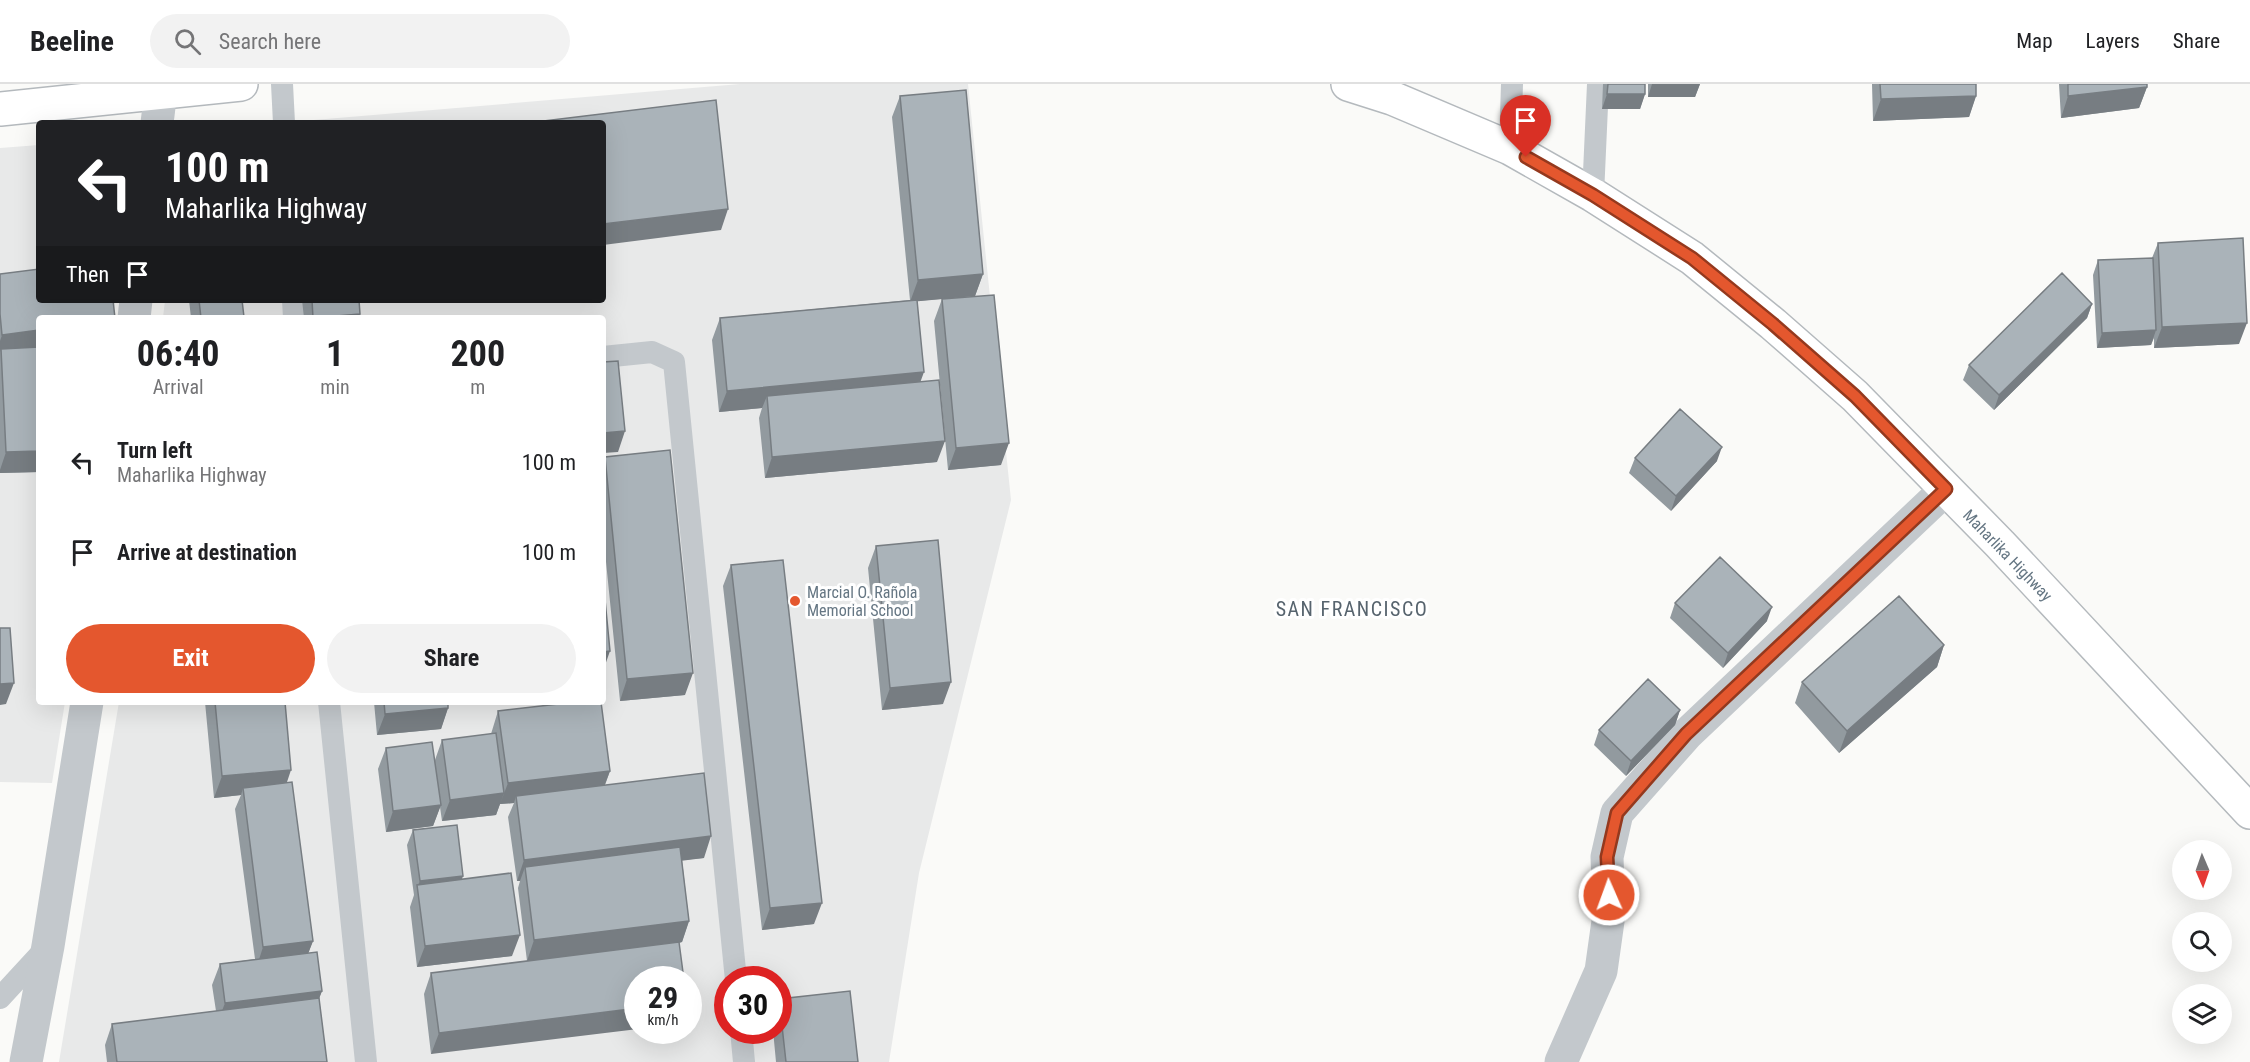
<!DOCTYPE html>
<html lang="en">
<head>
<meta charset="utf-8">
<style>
	:root { --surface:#fff; --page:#f2f2f2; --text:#202124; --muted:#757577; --line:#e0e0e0; --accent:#e4572e }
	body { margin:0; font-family:"Roboto Condensed",sans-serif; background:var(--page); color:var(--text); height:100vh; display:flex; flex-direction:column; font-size:22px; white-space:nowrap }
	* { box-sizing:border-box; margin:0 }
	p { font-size:20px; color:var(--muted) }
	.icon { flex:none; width:33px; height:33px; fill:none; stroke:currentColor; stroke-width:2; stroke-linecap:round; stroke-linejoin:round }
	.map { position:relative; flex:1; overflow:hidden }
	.side { position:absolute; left:36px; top:231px; width:570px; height:390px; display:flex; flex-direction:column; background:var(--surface); border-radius:6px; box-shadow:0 6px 24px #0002 }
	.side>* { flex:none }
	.top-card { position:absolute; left:36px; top:36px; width:570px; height:183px; border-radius:6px; box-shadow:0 6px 24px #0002; background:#202124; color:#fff; overflow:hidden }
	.needle { width:39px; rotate:178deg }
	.controls { position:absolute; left:2172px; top:756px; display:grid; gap:12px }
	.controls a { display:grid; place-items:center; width:60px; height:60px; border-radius:50%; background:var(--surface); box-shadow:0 6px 24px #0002; font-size:30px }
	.speed { position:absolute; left:624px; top:882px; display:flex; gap:12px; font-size:30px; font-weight:700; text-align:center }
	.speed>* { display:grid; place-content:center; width:78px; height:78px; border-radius:50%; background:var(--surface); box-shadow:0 6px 24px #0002; line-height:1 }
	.speed small { font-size:15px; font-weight:400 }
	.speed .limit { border:9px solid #d22; background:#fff; color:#111 }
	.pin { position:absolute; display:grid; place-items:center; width:51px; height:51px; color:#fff; margin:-62px -26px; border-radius:50% 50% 50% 0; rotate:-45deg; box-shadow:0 0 6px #0007 }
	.pin .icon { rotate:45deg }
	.me { position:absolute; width:66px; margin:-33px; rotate:358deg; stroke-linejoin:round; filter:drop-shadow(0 0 4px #0008) }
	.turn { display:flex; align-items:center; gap:21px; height:126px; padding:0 30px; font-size:27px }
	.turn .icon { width:78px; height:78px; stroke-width:2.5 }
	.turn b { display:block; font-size:42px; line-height:51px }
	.then { display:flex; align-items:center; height:57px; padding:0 30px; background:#0003; gap:12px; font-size:22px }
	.eta { display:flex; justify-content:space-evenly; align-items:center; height:102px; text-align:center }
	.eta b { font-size:36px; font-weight:700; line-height:42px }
	.cta { display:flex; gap:12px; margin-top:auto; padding:12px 30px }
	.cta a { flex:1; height:69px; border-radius:36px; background:var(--accent); color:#fff; font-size:24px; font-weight:700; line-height:69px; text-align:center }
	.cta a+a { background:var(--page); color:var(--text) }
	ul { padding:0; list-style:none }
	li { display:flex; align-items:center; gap:18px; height:90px; padding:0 30px }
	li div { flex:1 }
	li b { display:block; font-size:22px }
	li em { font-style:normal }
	header { display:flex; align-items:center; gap:36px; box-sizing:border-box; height:84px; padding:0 30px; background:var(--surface); border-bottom:2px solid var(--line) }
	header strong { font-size:28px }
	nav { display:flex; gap:33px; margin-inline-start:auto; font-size:21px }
	.search { width:420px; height:54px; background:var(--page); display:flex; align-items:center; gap:15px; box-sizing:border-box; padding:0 21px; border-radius:33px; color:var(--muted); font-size:22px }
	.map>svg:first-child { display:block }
	.built { fill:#e8e9e9; fill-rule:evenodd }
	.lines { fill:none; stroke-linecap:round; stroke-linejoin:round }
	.trunk-casing { stroke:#b4b9bd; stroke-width:36 }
	.service { stroke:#c3c8cc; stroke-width:22 }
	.minor { stroke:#c3c8cc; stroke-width:33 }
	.trunk { stroke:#fff; stroke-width:33 }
	.wall { fill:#929a9f }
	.shaded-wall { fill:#777d82 }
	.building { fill:#aab3b9; stroke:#777d82; stroke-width:1.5 }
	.route-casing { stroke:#94391e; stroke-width:15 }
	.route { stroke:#e4572e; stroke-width:10 }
	.poi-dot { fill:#e4572e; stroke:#fff; stroke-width:2 }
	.labels { text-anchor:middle; stroke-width:6; stroke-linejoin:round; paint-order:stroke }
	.street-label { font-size:16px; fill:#657683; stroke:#fff }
	.poi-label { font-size:16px; fill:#657683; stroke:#fff; text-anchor:start }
	.quarter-label { font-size:20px; letter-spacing:1.5px; fill:#57646e; stroke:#fff }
</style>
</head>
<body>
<header>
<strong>Beeline</strong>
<div class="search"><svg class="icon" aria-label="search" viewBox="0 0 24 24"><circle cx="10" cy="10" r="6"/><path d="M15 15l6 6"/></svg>Search here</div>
<nav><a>Map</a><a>Layers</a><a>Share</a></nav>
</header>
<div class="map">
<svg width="2250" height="978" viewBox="0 0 2250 978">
	<rect width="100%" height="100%" fill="#fafaf8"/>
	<path class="built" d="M740,0H968L1011,416L919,789L889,978H59L119,618H603V234H163L165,216H603V39H278ZM638,896H688V946H638ZM728,896H778V946H728Z
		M39,61V216H115L112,234H39V618H65L52,699L0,698V64Z"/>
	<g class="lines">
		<defs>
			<path id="trunk" d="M1348,0L1392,14L1510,64L1593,111L1692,174L1773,240L1855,312L2000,460L2250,728
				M0,25L241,0"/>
		</defs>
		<use href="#trunk" class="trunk-casing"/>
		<path class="service" d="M282,0L284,39
			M1510,64L1512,0
			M1593,111L1598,0
			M293,216L294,234
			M603,273L652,268L674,278L736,896
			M329,618L366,978
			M0,914L47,863
			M741,946L744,978"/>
		<path class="minor" d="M157,39L161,7
			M134,234L136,216
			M26,978L48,862L87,618
			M1561,978L1601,887L1609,830L1607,773L1617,729L1687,650L1946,405"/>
		<use href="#trunk" class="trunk"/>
	</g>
	<path class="wall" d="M1603,0H1645V10L1640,25H1602Z
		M1648,0H1700L1695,13H1648Z
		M1872,0H1976V12L1969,33L1873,37Z
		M2059,0H2147V3L2139,24L2061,34Z
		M900,12L983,190L975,212L917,217L920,298L937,378L765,394L759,334L762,324L719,328L712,256L720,234L910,216L892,33Z
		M2158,159L2239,260L2154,264V254L2151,261L2097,264L2093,191L2098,176L2152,174Z
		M0,190L39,234V388L0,389Z
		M942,215L1001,381L948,386L934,237Z
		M189,216H242L244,233L243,234H191Z
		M302,216H359V234H304Z
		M2092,220L2087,234L1994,326L1963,296L1969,281Z
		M605,373L685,611L620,617L603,448V380Z
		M1635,374L1717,377L1671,427L1629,389Z
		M876,462L943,620L882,626L868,484Z
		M731,481L814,840L762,846L723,502Z
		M1675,519L1767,537L1723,584L1670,534Z
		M1944,561L1937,583L1839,669L1795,619L1802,598Z
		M205,618H285L287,699L313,857L308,869L322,907L319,914L327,978H107L105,961L112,940L216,927L212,901L220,880L255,875L235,725L241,711L214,714Z
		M374,618H448V624L441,645L377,651Z
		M1680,626L1675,641L1626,692L1594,661L1599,646Z
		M498,627L610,687L605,701L704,774L682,776L689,837L682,858L431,970L424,910L431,889L527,877L518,804L520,797H517L508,733L514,719L500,720L496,731L442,737L440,723L433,742L386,748L378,685L386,664L435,676L442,656L491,650Z
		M413,746L462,796L512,872L417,883L410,823L414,811L407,761Z
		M779,915L858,978H776L773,946H778Z"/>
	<path class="shaded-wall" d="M1652,0H1700L1695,13H1648Z
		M2147,3L2139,24L2061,34L2068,12Z
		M1607,10H1645L1640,25H1602Z
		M1976,12L1969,33L1873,37L1881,15Z
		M728,125L721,146L603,161V140Z
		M983,190L975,212L910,218L918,196Z
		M2092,220L2087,234L1994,326L1999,311Z
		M360,230L359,234H317Z
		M2247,239L2239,260L2154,264L2162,243Z
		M39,246V267L1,265L0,268V257L2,251Z
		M2156,246L2151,261L2097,264L2102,249Z
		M924,288L916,310L767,312L762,324L719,328L727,307Z
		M625,347L618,368L603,369V349Z
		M945,357L937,378L765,394L772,373Z
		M1009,359L1001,381L948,386L956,364Z
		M1722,363L1717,377L1671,427L1676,412Z
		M39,367V388L0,389V386L6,368Z
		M1772,523L1767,537L1723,584L1728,569Z
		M1944,561L1937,583L1839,669L1847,647Z
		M610,567L603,587V568Z
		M693,589L685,611L620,617L627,595Z
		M951,598L943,620L882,626L890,604Z
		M14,599L6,620L0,621V600Z
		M448,624L441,645L377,651L385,630Z
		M1680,626L1675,641L1626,692L1631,677Z
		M291,686L284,707L243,704L241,711L214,714L222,692Z
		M610,687L602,708L516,712L514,719L500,720L508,699Z
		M504,709L496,731L442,737L450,716Z
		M441,721L433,742L386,748L393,727Z
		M711,752L704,774L527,796L525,783L520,797H517L524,776Z
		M463,792L458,807L417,803L420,797Z
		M822,819L814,840L762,846L770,824Z
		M689,837L682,858L527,877L534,856Z
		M520,851L512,872L417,883L425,862Z
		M313,857L305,878L256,885L263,863Z
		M322,907L314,928L217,940L225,919Z
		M638,924V945L431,970L439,949Z"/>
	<path class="building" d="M1608,0H1645V10H1607Z
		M1880,0H1976V12L1881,15Z
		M2068,0H2147V3L2068,12Z
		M966,6L983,190L918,196L900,12Z
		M716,16L728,125L603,140V39H527Z
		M2243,154L2247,239L2162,243L2158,159Z
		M2153,174L2156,246L2102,249L2098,176Z
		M39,185V216H113L115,234H39V246L2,251L0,230V190Z
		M2062,189L2092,220L1999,311L1969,281Z
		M994,211L1009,359L956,364L942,215Z
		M199,216H242L244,233L233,234H201Z
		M312,216H359L360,230L313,234Z
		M917,216L924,288L727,307L720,234Z
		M39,263V367L6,368L1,265Z
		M618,277L625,347L603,349V278Z
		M939,296L945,357L772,373L767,312Z
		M1680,325L1722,363L1676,412L1635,374Z
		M670,366L693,589L627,595L605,373Z
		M938,456L951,598L890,604L876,462Z
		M1720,473L1772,523L1728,569L1675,519Z
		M783,476L822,819L770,824L731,481Z
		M603,495L610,567L603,568Z
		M1899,512L1944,561L1847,647L1802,598Z
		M0,544H10L14,599L0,600Z
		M1648,595L1680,626L1631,677L1599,646Z
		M215,618H285L291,686L222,692Z
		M384,618H448V624L385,630Z
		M576,618H601L610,687L508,699L498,627Z
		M496,649L504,709L450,716L442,656Z
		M432,658L441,721L393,727L386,664Z
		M704,689L711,752L524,776L516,712Z
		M292,698L313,857L263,863L243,704Z
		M457,741L463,792L420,797L413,746Z
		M680,763L689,837L534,856L525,783Z
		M511,789L520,851L425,862L417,801Z
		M679,858L684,896H638V924L439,949L431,889Z
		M317,868L322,907L225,919L220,880Z
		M850,907L858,978H786L779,915Z
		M319,914L327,978H117L112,940Z"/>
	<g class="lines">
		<defs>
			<path id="route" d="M1526,73L1593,111L1692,174L1773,240L1855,312L1946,405L1686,650L1617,729L1607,773L1609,811"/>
		</defs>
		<use href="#route" class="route-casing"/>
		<use href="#route" class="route"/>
	</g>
	<circle class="poi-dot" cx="795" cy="517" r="6"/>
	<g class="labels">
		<g class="street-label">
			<text transform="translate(2008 471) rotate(46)" y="6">Maharlika Highway</text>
		</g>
		<g class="poi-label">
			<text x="807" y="514">Marcial O. Rañola<tspan x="807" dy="18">Memorial School</tspan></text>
		</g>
		<g class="quarter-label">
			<text x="1352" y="532">SAN FRANCISCO</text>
		</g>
	</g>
</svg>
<div class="controls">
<a><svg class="needle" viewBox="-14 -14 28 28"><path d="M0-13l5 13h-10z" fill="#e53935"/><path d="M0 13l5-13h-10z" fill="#757577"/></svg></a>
<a><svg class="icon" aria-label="search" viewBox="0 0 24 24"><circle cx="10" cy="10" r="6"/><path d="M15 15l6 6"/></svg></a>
<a><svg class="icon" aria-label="layers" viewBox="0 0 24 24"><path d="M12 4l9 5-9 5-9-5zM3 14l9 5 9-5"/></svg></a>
</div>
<div class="speed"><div>29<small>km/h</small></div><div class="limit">30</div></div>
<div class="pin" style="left:1526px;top:73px;background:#d93025"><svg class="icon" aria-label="arrive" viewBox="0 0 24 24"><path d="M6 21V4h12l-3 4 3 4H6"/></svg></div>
<svg class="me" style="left:1609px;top:811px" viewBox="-20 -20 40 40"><circle r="17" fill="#e4572e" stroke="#fff" stroke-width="3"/><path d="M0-11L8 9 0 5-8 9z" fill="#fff"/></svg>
<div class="top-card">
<div class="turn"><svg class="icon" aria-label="left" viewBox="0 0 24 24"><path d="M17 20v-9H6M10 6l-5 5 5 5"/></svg><div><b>100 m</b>Maharlika Highway</div></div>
<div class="then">Then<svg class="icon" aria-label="arrive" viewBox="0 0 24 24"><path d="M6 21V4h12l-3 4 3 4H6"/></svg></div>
</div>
<section class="side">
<div class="eta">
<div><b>06:40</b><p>Arrival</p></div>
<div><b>1</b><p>min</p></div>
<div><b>200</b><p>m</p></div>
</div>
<ul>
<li><svg class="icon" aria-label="left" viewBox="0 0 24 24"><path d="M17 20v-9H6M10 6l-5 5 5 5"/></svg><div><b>Turn left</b><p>Maharlika Highway</p></div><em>100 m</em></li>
<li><svg class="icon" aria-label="arrive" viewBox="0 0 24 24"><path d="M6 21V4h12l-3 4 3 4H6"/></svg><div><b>Arrive at destination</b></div><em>100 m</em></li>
</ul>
<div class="cta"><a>Exit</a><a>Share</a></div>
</section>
</div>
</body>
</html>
